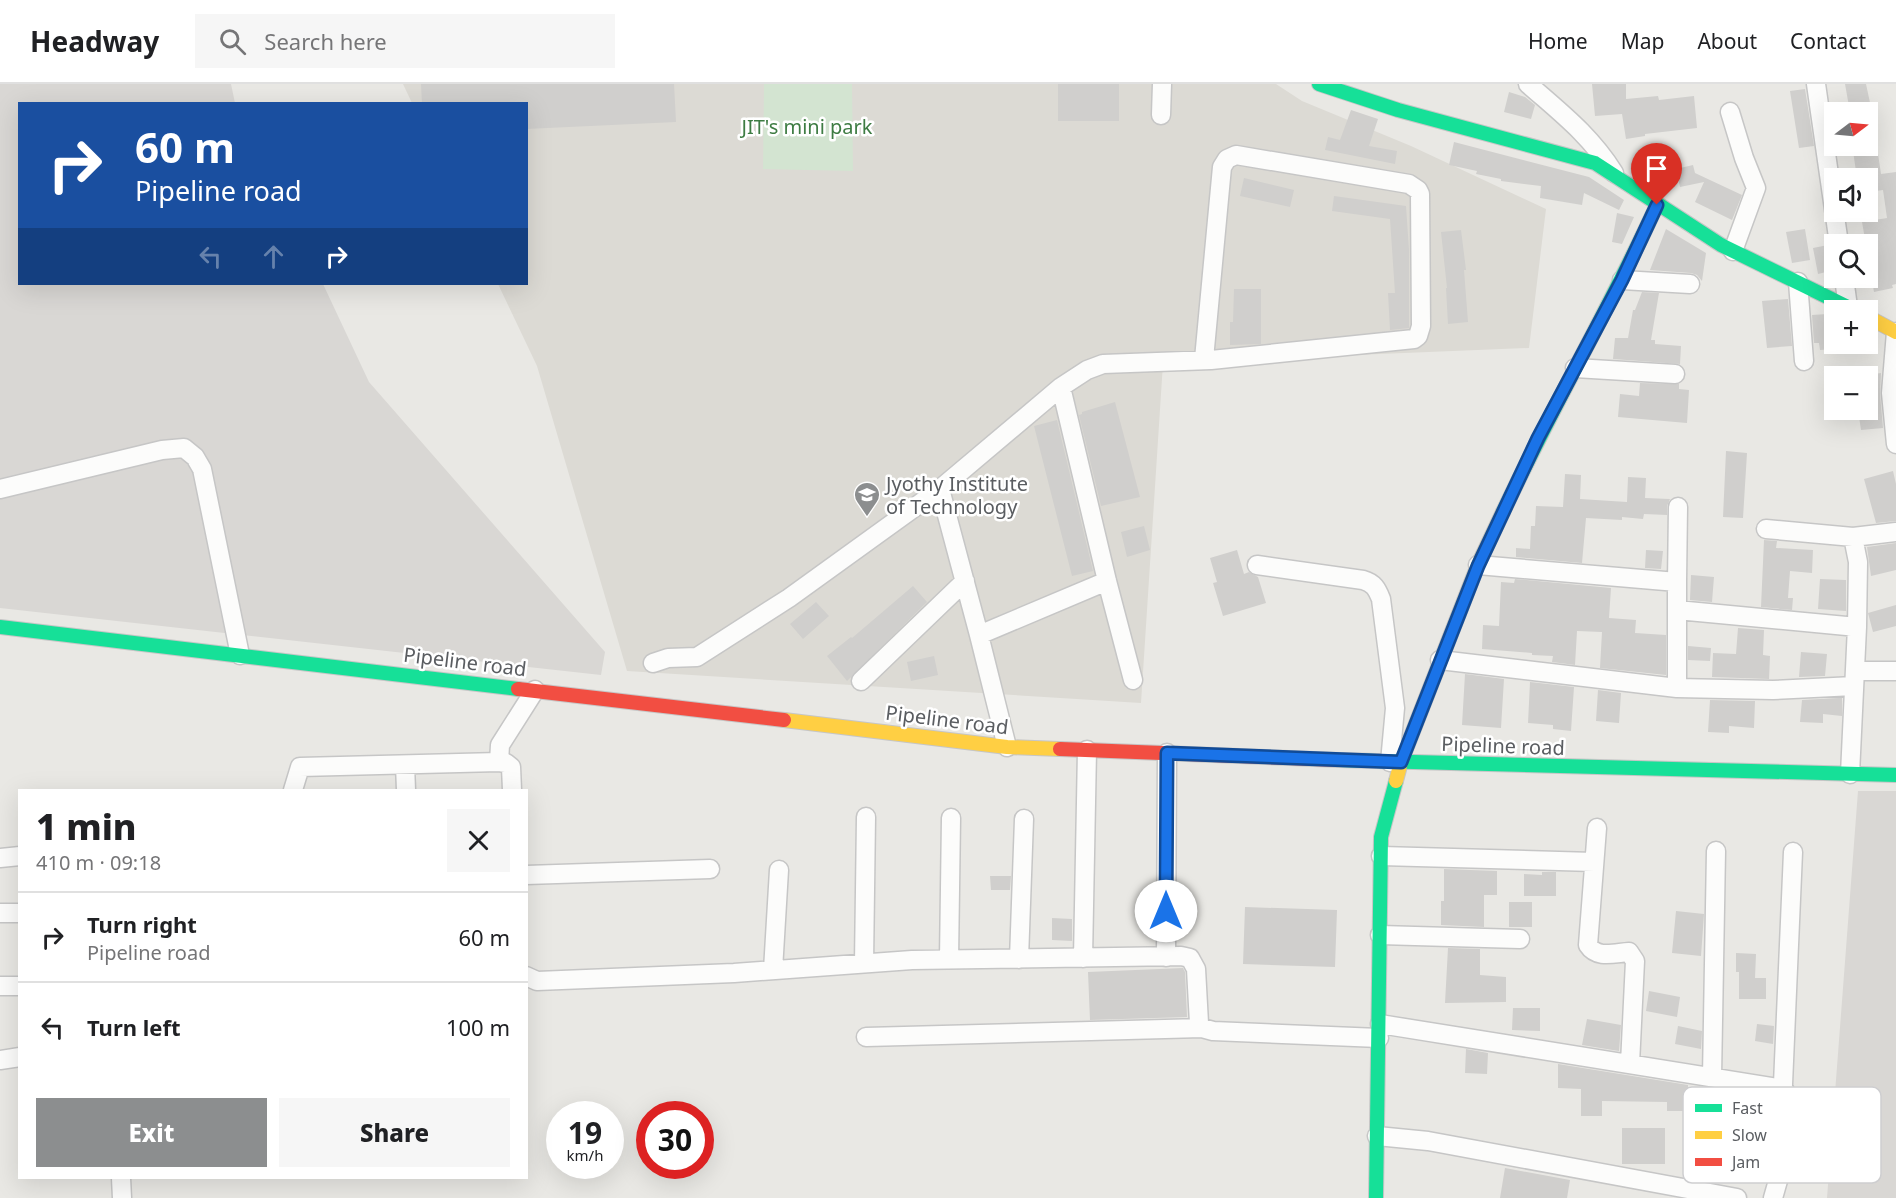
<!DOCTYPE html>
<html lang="en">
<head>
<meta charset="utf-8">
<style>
	:root { --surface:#fff; --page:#f6f6f6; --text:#202124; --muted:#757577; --line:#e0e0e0; --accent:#8c8e8f }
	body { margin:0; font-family:"Noto Sans",sans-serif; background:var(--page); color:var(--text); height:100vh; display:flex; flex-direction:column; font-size:22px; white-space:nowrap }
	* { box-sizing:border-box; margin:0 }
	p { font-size:20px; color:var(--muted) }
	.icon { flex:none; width:33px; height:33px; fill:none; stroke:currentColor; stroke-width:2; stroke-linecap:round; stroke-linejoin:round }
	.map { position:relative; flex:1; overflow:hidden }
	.sheet { position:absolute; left:18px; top:705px; width:510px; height:390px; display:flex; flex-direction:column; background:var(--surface); border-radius:0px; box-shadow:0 6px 24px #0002 }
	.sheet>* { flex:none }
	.banner { position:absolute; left:18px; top:18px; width:510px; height:183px; border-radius:0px; box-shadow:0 6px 24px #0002; background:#1a4fa0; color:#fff; overflow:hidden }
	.needle { width:39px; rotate:74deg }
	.buttons { position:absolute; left:1824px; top:18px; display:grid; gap:12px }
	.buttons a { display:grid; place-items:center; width:54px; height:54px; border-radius:0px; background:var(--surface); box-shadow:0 6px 24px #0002; font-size:30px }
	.speed { position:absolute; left:546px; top:1017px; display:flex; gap:12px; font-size:30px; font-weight:700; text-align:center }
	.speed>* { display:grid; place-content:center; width:78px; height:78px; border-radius:50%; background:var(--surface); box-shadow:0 6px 24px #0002; line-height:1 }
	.speed small { font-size:15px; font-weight:400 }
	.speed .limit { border:9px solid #d22; background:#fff; color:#111 }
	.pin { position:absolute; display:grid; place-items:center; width:51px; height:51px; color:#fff; margin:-62px -26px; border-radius:50% 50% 50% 0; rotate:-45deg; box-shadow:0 0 6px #0007 }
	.pin .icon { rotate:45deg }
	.me { position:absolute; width:66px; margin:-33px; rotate:0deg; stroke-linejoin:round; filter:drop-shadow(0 0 4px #0008) }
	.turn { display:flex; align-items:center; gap:21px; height:126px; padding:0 18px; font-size:27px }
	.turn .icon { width:78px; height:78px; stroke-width:2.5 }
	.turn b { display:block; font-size:42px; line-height:51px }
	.lanes { display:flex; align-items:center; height:57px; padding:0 18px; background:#0003; justify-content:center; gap:30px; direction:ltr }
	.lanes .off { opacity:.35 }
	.round { display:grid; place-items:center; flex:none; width:63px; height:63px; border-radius:0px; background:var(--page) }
	.summary { display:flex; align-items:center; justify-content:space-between; height:102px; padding:0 18px }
	h1 { font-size:36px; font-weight:800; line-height:45px }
	.primary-button { display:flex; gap:12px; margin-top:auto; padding:12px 18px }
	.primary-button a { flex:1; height:69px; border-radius:0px; background:var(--accent); color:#fff; font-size:24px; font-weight:800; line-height:69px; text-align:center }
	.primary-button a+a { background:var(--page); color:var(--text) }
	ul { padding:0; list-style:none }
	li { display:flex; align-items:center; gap:18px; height:90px; padding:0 18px; border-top:2px solid var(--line) }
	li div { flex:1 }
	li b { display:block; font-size:22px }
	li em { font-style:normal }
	header { display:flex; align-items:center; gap:36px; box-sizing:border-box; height:84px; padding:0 30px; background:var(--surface); border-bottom:2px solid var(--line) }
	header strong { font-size:28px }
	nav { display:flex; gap:33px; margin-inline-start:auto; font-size:21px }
	.search { width:420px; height:54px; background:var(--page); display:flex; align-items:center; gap:15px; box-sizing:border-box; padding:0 21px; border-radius:0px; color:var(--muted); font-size:22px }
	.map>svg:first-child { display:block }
	.industrial { fill:#d9d7d4 }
	.education { fill:#dcdad4 }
	.green { fill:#d3e4d1 }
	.building { fill:#d0cfcd }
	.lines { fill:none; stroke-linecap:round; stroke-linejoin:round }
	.street-casing { stroke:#c6c6c6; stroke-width:21 }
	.fast-casing { stroke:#c6c6c6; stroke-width:16 }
	.slow-casing { stroke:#c6c6c6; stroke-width:16 }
	.jam-casing { stroke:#c6c6c6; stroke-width:16 }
	.street { stroke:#fcfcfb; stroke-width:18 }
	.fast { stroke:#16e098; stroke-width:14 }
	.slow { stroke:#ffcf43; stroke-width:14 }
	.jam { stroke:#f24e42; stroke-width:14 }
	.route-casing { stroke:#114b97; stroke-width:15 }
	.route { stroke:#1a73e8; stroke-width:10 }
	.labels { text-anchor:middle; stroke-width:5; stroke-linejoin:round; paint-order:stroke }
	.park-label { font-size:20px; fill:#3e7c43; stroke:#fff }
	.poi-label { font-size:20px; fill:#5a5d61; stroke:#fff; text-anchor:start }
	.street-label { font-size:20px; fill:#5a5d61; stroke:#fff }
	.key { fill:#fff; stroke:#ceced0; stroke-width:1.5 }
	.key-label { font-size:16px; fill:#5a5d61 }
</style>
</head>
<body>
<header>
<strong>Headway</strong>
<div class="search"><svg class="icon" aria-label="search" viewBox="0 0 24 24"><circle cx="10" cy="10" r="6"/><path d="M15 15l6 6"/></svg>Search here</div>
<nav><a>Home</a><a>Map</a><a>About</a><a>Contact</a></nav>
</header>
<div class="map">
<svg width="1896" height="1114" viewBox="0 0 1896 1114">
	<rect width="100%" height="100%" fill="#e9e8e4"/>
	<path class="industrial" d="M0,0H231L235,19L20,20V200H323L369,298L605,568L601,591L0,524Z
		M1858,707H1896V1114H1827Z"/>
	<path class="education" d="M403,0H1276L1302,17L1411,62L1546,125L1529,264L1163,279L1141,619L627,587L537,282L498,200H526V20L412,19Z"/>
	<path class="green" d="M764,0H852L853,87L763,85Z"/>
	<path class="building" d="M421,0H674L676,38L526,45V20H422Z
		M1058,0H1119V37H1058Z
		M1592,0H1626V15L1658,12L1659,16L1694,12L1697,44L1645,50V52L1626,55L1622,30L1595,32Z
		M1845,0H1866L1872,28H1850Z
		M1805,5L1814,62L1799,64L1790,7Z
		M1509,8L1525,13L1535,21L1531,35L1504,28Z
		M1351,26L1378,35L1369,62L1397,67L1395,80L1325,66L1328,53L1340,56Z
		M1454,58L1589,93L1624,116L1619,126L1584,109L1582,121L1540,114L1541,102L1501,97V95L1476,90L1477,87L1449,81Z
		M1877,63L1881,90L1896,88V200L1892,201L1893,204L1874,208L1862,138L1887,134L1883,106L1868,108V94H1857L1853,67Z
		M1693,81L1695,89L1742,111L1732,136L1695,118L1704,98L1680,103L1676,85Z
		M1244,94L1294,106L1290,123L1240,112Z
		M1334,112L1406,122L1409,166V244L1390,246L1388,209H1395L1390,135L1332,127Z
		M1617,129L1634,133L1622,160L1612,158Z
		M1666,145L1706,169L1702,197L1697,191L1691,189L1650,186Z
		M1805,145L1810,176L1792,179L1786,148Z
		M1461,146L1466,186H1464L1468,238L1448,240L1446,204H1447L1441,148Z
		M1828,161L1833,169L1834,186L1818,190L1813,164Z
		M1234,205H1261V260L1230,261V238H1233Z
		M1642,208L1659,209L1651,256H1655V260L1681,262L1680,280L1613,275L1615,254H1628L1633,226H1635Z
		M1788,215L1792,262L1767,264L1762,217Z
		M1827,230L1834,233V265L1820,266L1819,259H1814L1812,231Z
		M1881,289L1880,310L1883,344L1861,346L1858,326H1868V291Z
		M1640,299L1679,300V305L1689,306L1687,339L1618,333L1620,310L1639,312Z
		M1115,318L1140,413L1101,422L1079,331L1082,330V328Z
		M1057,336L1093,487L1072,492L1034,342Z
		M1726,367L1747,369L1743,434L1723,433Z
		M1893,387L1896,400V437L1876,439L1864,395Z
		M1565,390L1581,391L1580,415L1627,418L1628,393L1646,394L1645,414L1670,415L1667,422V431L1644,430L1643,435L1622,433V436L1586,434L1582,479L1516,473V464L1530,465L1531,442H1535L1536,422L1563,423Z
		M1144,442L1150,466L1127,473L1121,448Z
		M1764,456L1777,457L1776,464L1813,466L1812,489L1790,487L1788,514H1793L1792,526L1761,523Z
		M1896,459V486L1871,492L1867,463Z
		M1237,466L1244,490L1249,488L1258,493L1266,519L1223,532L1213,499L1217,498L1210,474Z
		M1646,466L1663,467L1661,485L1645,484Z
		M1691,491L1714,493L1712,518L1690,516Z
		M1515,495L1611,504L1609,534L1636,536L1635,549L1666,551V591L1600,584L1602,548L1577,547L1575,581L1552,578L1553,572L1532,571V569L1482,565L1483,541L1499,542L1501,498L1514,499Z
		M1820,495L1846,496V527L1818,525Z
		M913,502L927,518L847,597L827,572L851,553L852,554Z
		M816,518L829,532L803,555L790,540Z
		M1896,521V542L1873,548L1868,529Z
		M1738,544L1764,546L1763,571L1770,572L1769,595L1712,593L1713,569L1736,570Z
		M1688,562L1711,564L1710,577L1688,576Z
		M1801,568L1827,570L1825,592L1799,593Z
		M934,572L938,591L911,597L907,578Z
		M1465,590L1504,595L1501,644L1462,641Z
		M1530,598L1574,603L1571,647L1553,645V641L1528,639Z
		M1598,606L1621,609L1619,639L1596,637Z
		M1838,614H1842V632L1823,630V639L1800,638L1802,616Z
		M1710,616L1755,617L1754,644L1729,642V649L1708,648Z
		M1444,785L1497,787V811H1484V843L1441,841V817H1444Z
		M1542,788H1556V812H1524V790L1542,791Z
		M990,792H1011L1010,806H991Z
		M1509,818H1532V843H1509Z
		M1245,823L1337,826L1335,883L1243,880Z
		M1676,827L1704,830L1701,872L1672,869Z
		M1052,834L1072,835V857L1052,856Z
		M1448,864L1480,865V891L1506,893V918L1445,919Z
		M1736,869L1756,870L1755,894H1766V915H1739V888H1736Z
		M1183,884L1185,888L1187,933L1090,936L1088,888Z
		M1649,907L1680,913L1677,933L1646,927Z
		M1513,924H1540V947L1512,946Z
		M1587,935L1621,941L1619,967L1582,961Z
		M1757,940L1774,942L1773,960L1755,957Z
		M1678,942L1702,947L1701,965L1675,960Z
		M1466,965L1488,969L1487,990L1465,989Z
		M1558,980L1688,1001V1027H1667V1018L1602,1017V1032H1581V1005L1558,1004Z
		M1622,1044H1665V1080H1622Z
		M1505,1084L1570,1096L1567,1114H1500Z"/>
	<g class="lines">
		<defs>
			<path id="street" d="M1528,0C1561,29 1590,51 1614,89
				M1816,0L1839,160
				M1730,28L1744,74L1756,104L1733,167
				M1161,31L1162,0
				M1844,194L1848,223
				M1622,196L1690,200
				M1798,198L1804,277
				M1896,248L1891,309L1896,360
				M1575,284L1675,290
				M1061,303L1107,497L1133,596
				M0,405L162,366L184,364L195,373L202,385L240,571
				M940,405L979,551L1007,663
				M1766,445L1853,453L1896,448
				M1853,453L1858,478L1857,543
				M1257,481L1363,496C1374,499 1377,505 1381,515L1395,624L1390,678
				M1478,481L1677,498V604
				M1677,498L1678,423
				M1677,526L1857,543L1850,690
				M979,551L1107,497
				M1440,576L1677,604L1773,606L1854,602
				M653,579L668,574L697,573L789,514L940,405L1061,303L1087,286L1103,280L1211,276L1414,255L1418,252L1421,242L1420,110L1418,106L1409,100L1236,71L1227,75L1222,83L1204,275
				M1855,587H1896
				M861,597L965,497
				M499,678L500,661L535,606
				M405,681L406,706
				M293,706L300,683L499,678L506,679L511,683L512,706
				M1597,744L1588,861C1597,875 1614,869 1629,868L1635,877L1630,980
				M1381,772L1594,778
				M0,774L20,772
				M526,791L710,785
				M0,829H20
				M1380,851L1520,855
				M1166,873L1167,669
				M1083,874L1087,666
				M949,875L951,734
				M1019,875L1024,735
				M864,879L866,733
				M773,886L779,786
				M526,892L537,897L734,889L912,876L1181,872L1190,874L1196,885L1199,939L1202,944L1213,947L1379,954
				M0,902H20
				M1380,940L1784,1005
				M866,953L1202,944
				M0,976L20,973
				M1712,993L1716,767
				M1377,1052L1428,1057L1737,1114
				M121,1094L122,1114
				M1773,1114L1779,1093L1793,768"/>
			<path id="fast" d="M1319,0L1398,26L1595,79L1721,161L1854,226
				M1503,428C1552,324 1609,225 1657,121
				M0,543L518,605
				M1339,676L1896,691
				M1376,1114L1381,753L1396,697"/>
			<path id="slow" d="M1868,233L1896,248
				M784,636L1007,663L1060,665
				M1396,697L1401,678L1478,481L1503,428"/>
			<path id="jam" d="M518,605L784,636
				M1060,665L1339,676"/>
		</defs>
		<use href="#street" class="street-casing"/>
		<use href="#fast" class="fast-casing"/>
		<use href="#slow" class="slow-casing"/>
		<use href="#jam" class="jam-casing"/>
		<use href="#street" class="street"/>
		<use href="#fast" class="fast"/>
		<use href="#slow" class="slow"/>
		<use href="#jam" class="jam"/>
	</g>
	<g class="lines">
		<defs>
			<path id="route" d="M1166,827L1167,669L1401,678L1478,482L1538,354L1622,196L1657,121"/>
		</defs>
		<use href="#route" class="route-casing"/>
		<use href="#route" class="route"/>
	</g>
	<defs>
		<symbol id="university-pin" viewBox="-11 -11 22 30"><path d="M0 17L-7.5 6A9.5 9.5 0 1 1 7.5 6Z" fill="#8c8e8f" stroke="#fff"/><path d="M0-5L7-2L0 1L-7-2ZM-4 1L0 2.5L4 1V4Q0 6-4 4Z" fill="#fff"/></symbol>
	</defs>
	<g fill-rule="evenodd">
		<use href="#university-pin" x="852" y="396" width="30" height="40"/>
	</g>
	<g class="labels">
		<g class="park-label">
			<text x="807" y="50">JIT's mini park</text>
		</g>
		<g class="poi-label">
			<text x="886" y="407">Jyothy Institute<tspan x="886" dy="23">of Technology</tspan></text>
		</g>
		<g class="street-label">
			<text transform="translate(465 578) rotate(7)" y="7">Pipeline road</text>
			<text transform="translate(947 636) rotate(7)" y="7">Pipeline road</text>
			<text transform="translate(1503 662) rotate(2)" y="7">Pipeline road</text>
		</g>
	</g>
	<rect x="1683" y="1003" width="198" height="96" rx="9" class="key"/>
	<rect x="1695" y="1020" width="27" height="8" fill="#16e098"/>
	<rect x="1695" y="1047" width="27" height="8" fill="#ffcf43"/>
	<rect x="1695" y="1074" width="27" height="8" fill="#f24e42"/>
	<g class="key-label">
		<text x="1732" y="1030">Fast</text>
		<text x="1732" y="1057">Slow</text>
		<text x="1732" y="1084">Jam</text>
	</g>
</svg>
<div class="buttons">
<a><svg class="needle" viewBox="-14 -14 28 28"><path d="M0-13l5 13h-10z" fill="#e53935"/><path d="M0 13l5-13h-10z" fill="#757577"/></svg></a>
<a><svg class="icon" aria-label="sound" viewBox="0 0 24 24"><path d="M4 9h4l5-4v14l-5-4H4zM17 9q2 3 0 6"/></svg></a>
<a><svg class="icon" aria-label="search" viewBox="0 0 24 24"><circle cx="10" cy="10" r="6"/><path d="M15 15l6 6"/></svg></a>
<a>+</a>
<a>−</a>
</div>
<div class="speed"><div>19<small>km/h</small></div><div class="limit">30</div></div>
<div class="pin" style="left:1657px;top:121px;background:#d93025"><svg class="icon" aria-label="arrive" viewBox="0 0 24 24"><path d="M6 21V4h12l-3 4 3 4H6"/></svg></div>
<svg class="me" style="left:1166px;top:827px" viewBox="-20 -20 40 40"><circle r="19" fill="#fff"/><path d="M0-13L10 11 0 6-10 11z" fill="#1a73e8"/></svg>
<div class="banner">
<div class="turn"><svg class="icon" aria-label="right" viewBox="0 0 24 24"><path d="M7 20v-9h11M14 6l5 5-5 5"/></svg><div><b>60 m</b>Pipeline road</div></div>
<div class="lanes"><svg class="icon off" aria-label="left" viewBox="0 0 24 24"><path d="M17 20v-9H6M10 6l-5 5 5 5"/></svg><svg class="icon off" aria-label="ahead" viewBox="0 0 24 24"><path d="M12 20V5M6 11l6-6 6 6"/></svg><svg class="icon" aria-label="right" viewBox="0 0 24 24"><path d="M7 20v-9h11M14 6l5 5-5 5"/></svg></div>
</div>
<section class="sheet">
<div class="summary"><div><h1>1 min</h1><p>410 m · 09:18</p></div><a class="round"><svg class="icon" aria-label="close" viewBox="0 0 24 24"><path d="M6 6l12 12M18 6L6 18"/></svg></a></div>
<ul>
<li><svg class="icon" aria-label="right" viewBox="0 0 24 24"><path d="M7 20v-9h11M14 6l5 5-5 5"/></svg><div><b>Turn right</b><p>Pipeline road</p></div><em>60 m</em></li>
<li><svg class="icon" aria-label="left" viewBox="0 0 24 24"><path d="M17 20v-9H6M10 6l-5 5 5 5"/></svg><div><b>Turn left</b></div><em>100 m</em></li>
</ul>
<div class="primary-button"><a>Exit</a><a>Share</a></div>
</section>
</div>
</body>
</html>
